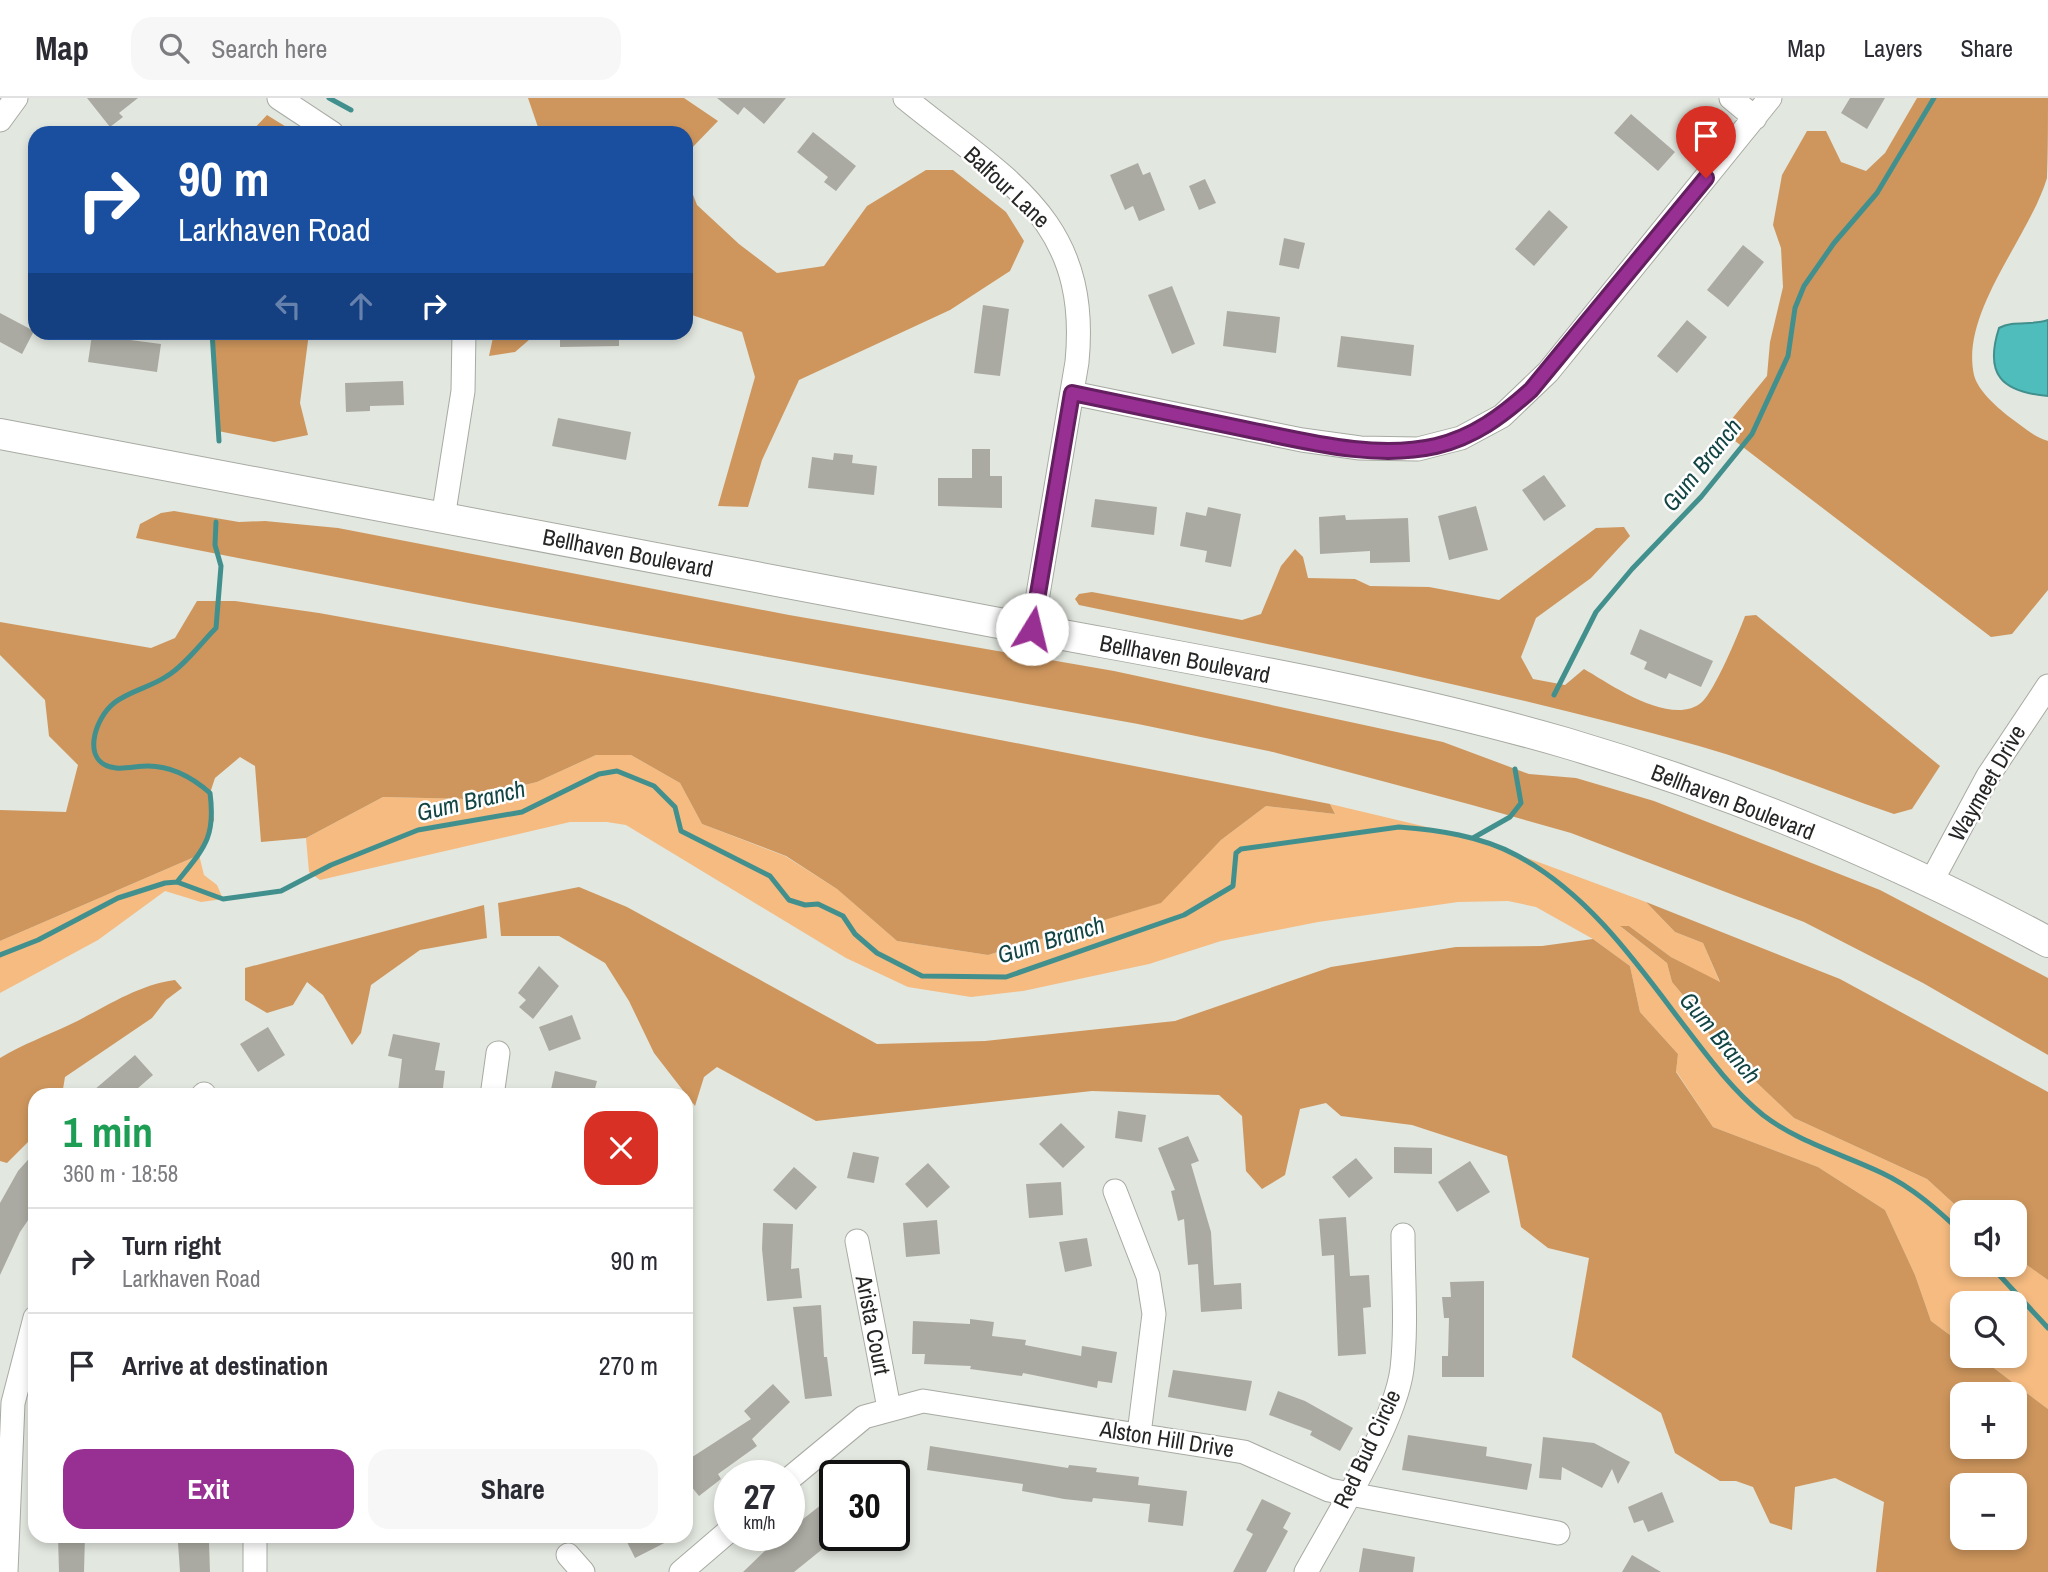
<!DOCTYPE html>
<html lang="en">
<head>
<meta charset="utf-8">
<style>
	:root { --surface:#fff; --page:#f7f7f7; --text:#2b2b33; --muted:#7c7c81; --line:#e1e1e2; --accent:#982f92 }
	body { margin:0; font-family:"Archivo Narrow",sans-serif; background:var(--page); color:var(--text); height:100vh; display:flex; flex-direction:column; font-size:26px; white-space:nowrap }
	* { box-sizing:border-box; margin:0 }
	p { font-size:23px; color:var(--muted) }
	.icon { flex:none; width:38px; height:38px; fill:none; stroke:currentColor; stroke-width:2; stroke-linecap:round; stroke-linejoin:round }
	.map { position:relative; flex:1; overflow:hidden }
	.panel { position:absolute; left:28px; top:990px; width:665px; height:455px; display:flex; flex-direction:column; background:var(--surface); border-radius:21px; box-shadow:0 4px 10px #0003 }
	.panel>* { flex:none }
	.hud { position:absolute; left:28px; top:28px; width:665px; height:214px; border-radius:21px; box-shadow:0 4px 10px #0003; background:#1a4fa0; color:#fff; overflow:hidden }
	.controls { position:absolute; left:1950px; top:1102px; display:grid; gap:14px }
	.controls a { display:grid; place-items:center; width:77px; height:77px; border-radius:14px; background:var(--surface); box-shadow:0 4px 10px #0003; font-size:35px }
	.speed { position:absolute; left:714px; top:1362px; display:flex; gap:14px; font-size:35px; font-weight:700; text-align:center }
	.speed>* { display:grid; place-content:center; width:91px; height:91px; border-radius:50%; background:var(--surface); box-shadow:0 4px 10px #0003; line-height:1 }
	.speed small { font-size:18px; font-weight:400 }
	.speed .limit { border:4px solid #111; border-radius:10px; background:#fff; color:#111 }
	.pin { position:absolute; display:grid; place-items:center; width:60px; height:60px; color:#fff; margin:-72px -30px; border-radius:50% 50% 50% 0; rotate:-45deg; box-shadow:0 0 7px #0007 }
	.pin .icon { rotate:45deg }
	.me { position:absolute; width:77px; margin:-38px; rotate:9deg; stroke-linejoin:round; filter:drop-shadow(0 0 5px #0008) }
	.turn { display:flex; align-items:center; gap:24px; height:147px; padding:0 35px; font-size:32px }
	.turn .icon { width:91px; height:91px; stroke-width:2.5 }
	.turn b { display:block; font-size:49px; line-height:60px }
	.lanes { display:flex; align-items:center; height:66px; padding:0 35px; background:#0003; justify-content:center; gap:35px; direction:ltr }
	.lanes .off { opacity:.35 }
	.round { display:grid; place-items:center; flex:none; width:74px; height:74px; border-radius:21px; background:var(--page) }
	.head { display:flex; align-items:center; justify-content:space-between; height:119px; padding:0 35px }
	h1 { font-size:42px; font-weight:700; line-height:52px; color:#1e9e55 }
	.button { display:flex; gap:14px; margin-top:auto; padding:14px 35px }
	.button a { flex:1; height:80px; border-radius:21px; background:var(--accent); color:#fff; font-size:28px; font-weight:700; line-height:80px; text-align:center }
	.button a+a { background:var(--page); color:var(--text) }
	ul { padding:0; list-style:none }
	li { display:flex; align-items:center; gap:21px; height:105px; padding:0 35px; border-top:2px solid var(--line) }
	li div { flex:1 }
	li b { display:block; font-size:26px }
	li em { font-style:normal }
	header { display:flex; align-items:center; gap:42px; box-sizing:border-box; height:98px; padding:0 35px; background:var(--surface); border-bottom:2px solid var(--line) }
	header strong { font-size:33px }
	nav { display:flex; gap:38px; margin-inline-start:auto; font-size:24px }
	.search { width:490px; height:63px; background:var(--page); display:flex; align-items:center; gap:18px; box-sizing:border-box; padding:0 24px; border-radius:21px; color:var(--muted); font-size:26px }
	.map>svg:first-child { display:block }
	.green { fill:#f5bb81 }
	.forest { fill:#ce965d; fill-rule:evenodd }
	.water { fill:#4ebdbb; stroke:#42908e; stroke-width:2 }
	.lines { fill:none; stroke-linecap:round; stroke-linejoin:round }
	.stream { stroke:#42908e; stroke-width:5 }
	.building { fill:#abaaa2 }
	.minor-casing { stroke:#a7aba3; stroke-width:25 }
	.major-casing { stroke:#a7aba3; stroke-width:32 }
	.minor { stroke:#fff; stroke-width:23 }
	.major { stroke:#fff; stroke-width:30 }
	.route-casing { stroke:#631f5f; stroke-width:18 }
	.route { stroke:#982f92; stroke-width:12 }
	.labels { text-anchor:middle; stroke-width:5; stroke-linejoin:round; paint-order:stroke }
	.street-label { font-size:23px; fill:#262724; stroke:#fff }
	.water-label { font-size:24px; font-style:italic; fill:#124544; stroke:#fff }
</style>
</head>
<body>
<header>
<strong>Map</strong>
<div class="search"><svg class="icon" aria-label="search" viewBox="0 0 24 24"><circle cx="10" cy="10" r="6"/><path d="M15 15l6 6"/></svg>Search here</div>
<nav><a>Map</a><a>Layers</a><a>Share</a></nav>
</header>
<div class="map">
<svg width="2048" height="1474" viewBox="0 0 2048 1474">
	<rect width="100%" height="100%" fill="#e2e7df"/>
	<path class="green" d="M596,657H631L680,685L702,726L785,758L837,791L897,843L988,857L1160,805L1221,742L1266,708L1335,716L1330,706L1473,740L1646,804L1675,834L1703,845L1720,885L1671,859L1629,828L1621,829L1667,865L1672,884L1692,908L1714,944L1794,1020L1927,1081L1964,1115H1962V1167H2014V1158L2048,1182V1311L1978,1258H2014V1206H1962V1246L1931,1223L1915,1177L1885,1112L1818,1069L1713,1029L1676,973L1678,956L1640,914L1630,868L1593,841L1536,809L1508,803L1458,804L1318,824L1221,843L1149,866L1023,893L971,899L908,889L846,860L626,727L607,724H570L320,782L309,774L306,740L383,699L467,701L537,684Z
		M199,757L204,777L217,787L223,801L201,804L165,793L98,842L0,895V843Z"/>
	<path class="forest" d="M528,0H684L718,23L686,56V35H540Z
		M1917,0H2048C2048,22 2048,60 2047,80C2029,140 1960,214 1974,277C1978,293 1996,308 2008,318C2021,327 2032,338 2048,343V492L2012,536L1991,539L1722,333L1767,278L1770,244L1783,189L1781,150L1773,127L1782,77L1807,33H1826L1841,64L1866,73L1885,55Z
		M267,17L296,35H250Z
		M926,72H953L1006,114L1024,143L1010,173L950,212L799,282L762,362L748,409L718,408L755,279L742,234L686,215V79L697,107L739,146L777,175L824,168L867,108Z
		M213,235H309L300,305L308,337L274,344L218,333Z
		M494,235V234L537,235L515,254L489,258Z
		M174,413L239,424L265,423L338,430L789,517L1114,573L1443,644L1529,676L1576,680L1654,703L1880,792L2048,880V957L1923,885L1804,824L1571,735L1472,707L1273,654L1138,626L469,505L136,440L140,426L161,415Z
		M1624,429L1630,438L1591,480L1536,520L1521,559L1533,581L1565,587L1584,571C1610,586 1672,630 1702,604C1715,592 1738,537 1745,518L1756,517L1940,668L1912,711L1894,716C1830,694 1765,667 1699,648C1495,591 1287,550 1079,507L1075,501L1079,496L1092,494L1242,522L1261,516L1281,468L1295,451L1303,459L1308,480L1355,481L1370,488L1429,489L1499,502L1596,430Z
		M197,503H235L319,515L706,585L1330,706L1335,716L1266,708L1221,742L1161,805L988,857L897,843L837,791L786,758L702,726L680,685L631,657H596L537,684L467,701L383,699L306,740L261,744L255,668L240,659L215,680L210,695L214,722L199,757L0,843V712L66,714L78,667L49,638L45,602L0,557V524L151,550L175,540Z
		M579,789L627,809L877,946L985,943L1175,923L1331,869L1456,849L1542,848L1593,841L1630,868L1640,914L1678,956L1676,974L1713,1029L1818,1069L1885,1112L1915,1177L1931,1223L1962,1246V1258H1978L2048,1311V1474H1876L1884,1404L1835,1380L1795,1389L1792,1432L1770,1425L1753,1389L1736,1383H1720L1675,1355L1661,1315L1572,1259L1589,1160L1548,1150L1521,1129L1507,1058L1412,1027L1341,1018L1326,1005L1300,1011L1285,1077L1262,1091L1246,1073L1242,1018L1219,997L1092,993L816,1023L717,969L704,979L695,1008L654,955L629,903L605,865L559,838H501L498,805ZM1962,1297H2014V1349H1962ZM1962,1388H2014V1440H1962Z
		M1646,804L1840,881L2048,994V1182L2014,1158V1115H1964L1927,1081L1794,1020L1714,944L1692,908L1672,884L1667,865L1620,828H1629L1671,859L1720,884L1703,845L1675,834Z
		M484,807L487,840L420,852L371,887L361,935L352,947L323,897L307,884L293,907L267,915L245,902V870Z
		M175,882L182,890L166,902L152,920L65,979L63,991L56,997L35,998V1037L7,1065L0,1063V960C23,946 46,938 69,927C103,911 136,887 175,882Z"/>
	<path class="water" d="M2048,222V298C2002,294 1984,277 1999,230C2014,222 2031,228 2048,222Z"/>
	<g class="lines">
		<path class="stream" d="M329,0L351,12
			M212,234L219,343
			M1554,597L1596,514L1632,471L1701,399L1752,336L1788,258L1795,210L1804,188L1834,145L1877,95L1934,0
			M1473,740L1510,719L1521,705L1515,671
			M177,784C204,750 216,740 210,695C193,680 172,668 148,668C138,668 126,671 116,670C80,666 94,621 114,605C129,593 151,589 167,578C185,567 201,545 216,530L221,468L215,447L216,424
			M0,857L38,842L118,800L165,785L177,784L223,801L281,793L331,767L418,732L522,714L599,676L617,673L654,688L675,709L681,733L770,778L789,802L805,807L818,806L843,818L855,836L877,855L922,878L1006,879L1184,817L1233,788L1236,755L1241,751L1399,729C1438,732 1481,738 1516,757C1585,793 1634,861 1679,921C1705,955 1730,990 1763,1017C1798,1044 1842,1056 1882,1075C1912,1089 1938,1112 1962,1135
			M1990,1167L2048,1230"/>
	</g>
	<path class="building" d="M87,0H138L119,15L123,19L110,29Z
		M717,0H786L764,26L744,9L738,17Z
		M1850,0H1885L1867,31L1841,15Z
		M1631,16L1675,54L1658,73L1614,35Z
		M813,34L856,68L836,93L824,84L828,79L797,54Z
		M1138,65L1143,77L1150,74L1165,112L1139,123L1133,108L1125,112L1110,77Z
		M1205,81L1216,105L1199,112L1189,88Z
		M1549,112L1568,129L1534,168L1515,151Z
		M1284,140L1305,145L1299,171L1279,167Z
		M1743,147L1764,164L1728,209L1707,192Z
		M1172,188L1195,246L1172,256L1148,197Z
		M983,207L1009,211L1000,278L974,275Z
		M1227,213L1280,219L1276,255L1223,248Z
		M0,215L34,233L22,256L0,244Z
		M1687,222L1707,239L1677,275L1657,258Z
		M560,234H619V248L560,249Z
		M92,237L161,246L157,274L88,264Z
		M1341,238L1414,247L1411,278L1337,269Z
		M403,283L404,307L370,308V313L346,314L345,285Z
		M558,320L631,334L626,362L552,348Z
		M972,351H990V378H1002V410L938,408V380H972Z
		M834,355L853,357L852,365L877,368L874,397L808,390L812,359L833,362Z
		M1544,377L1566,408L1544,423L1522,392Z
		M1095,401L1157,409L1154,437L1091,429Z
		M1476,408L1488,452L1449,462L1438,418Z
		M1208,409L1241,416L1231,469L1205,464L1207,453L1180,448L1186,414L1206,418Z
		M1345,417L1346,422L1408,420L1410,464L1370,465V453L1320,456L1319,419Z
		M1640,531L1713,563L1701,589L1669,575L1666,581L1644,571L1647,564L1630,556Z
		M539,868L559,888L533,921L519,909L526,902L518,895Z
		M572,917L581,941L549,953L539,929Z
		M268,929L285,957L258,974L240,946Z
		M393,936L440,945L435,972L445,973L442,998L398,994L402,961L388,958Z
		M135,957L153,977L129,998H87Z
		M555,973L597,983L593,998L550,996Z
		M1118,1013L1146,1017L1142,1044L1115,1040Z
		M1061,1025L1085,1049L1063,1070L1039,1046Z
		M1188,1038L1199,1063L1191,1066L1211,1134L1214,1187L1241,1185L1242,1211L1201,1214L1198,1166L1188,1167L1184,1121L1178,1123L1171,1093L1175,1092L1158,1050Z
		M1394,1049L1432,1050V1076L1394,1075Z
		M35,1054V1112L20,1134L0,1177V1105L18,1073Z
		M853,1054L879,1059L874,1085L847,1080Z
		M1356,1060L1373,1080L1349,1100L1332,1079Z
		M1470,1063L1490,1094L1457,1114L1438,1084Z
		M928,1065L950,1089L927,1110L905,1086Z
		M794,1069L817,1089L796,1112L773,1092Z
		M1061,1084L1063,1117L1029,1120L1026,1086Z
		M1346,1119L1350,1178L1369,1177L1371,1209L1363,1210L1366,1256L1338,1258L1334,1157L1322,1158L1319,1121Z
		M937,1122L940,1156L906,1159L903,1125Z
		M763,1125L793,1126L791,1171L799,1170L802,1200L767,1203L762,1151Z
		M1087,1140L1092,1168L1065,1174L1059,1144Z
		M1484,1183V1279H1442V1258H1448L1449,1220H1444L1442,1199H1451L1450,1184Z
		M821,1207L824,1259H827L832,1298L805,1301L793,1209Z
		M970,1221L994,1224L992,1238L1026,1242L1025,1247L1081,1258L1082,1248L1117,1254L1112,1285L1098,1283L1097,1290L1023,1275L1022,1278L970,1271L971,1268L924,1266L925,1256H912L913,1223L970,1226Z
		M1173,1272L1252,1283L1246,1313L1168,1299Z
		M773,1286L790,1304L752,1341L757,1348L718,1376L721,1381L699,1398L686,1382V1363L751,1321L744,1313Z
		M1278,1293L1305,1303L1353,1330L1340,1353L1310,1337L1312,1333L1269,1317Z
		M1408,1337L1487,1349L1486,1358L1532,1366L1527,1392L1402,1372Z
		M1543,1339L1594,1345L1630,1364L1618,1386L1612,1371L1602,1390L1562,1369L1561,1382L1539,1380Z
		M930,1348L1068,1370L1069,1367L1097,1370L1096,1374L1139,1379L1138,1387L1187,1393L1183,1428L1148,1424L1150,1406L1093,1400L1092,1404L1064,1401L1022,1393L1023,1386L927,1372Z
		M1662,1394L1674,1424L1648,1434L1643,1422L1634,1425L1628,1409Z
		M835,1396V1441L794,1474H743L773,1445L783,1437H789V1432Z
		M1262,1401L1291,1415L1283,1430L1288,1433L1266,1474H1233L1253,1436L1246,1432Z
		M58,1438H85L84,1474H59Z
		M624,1438H678L635,1460Z
		M178,1445H209L210,1474H180Z
		M1363,1450L1415,1459L1413,1474H1359Z
		M1632,1457L1661,1474H1622Z"/>
	<g class="lines">
		<defs>
			<path id="minor" d="M279,0L332,35
				M905,0C1004,81 1091,120 1077,264L1032,532
				M1731,0L1755,20
				M0,22L16,0
				M1072,295L1302,342L1360,350L1418,351L1461,340L1502,318L1548,274L1770,0
				M443,420L463,293L464,234
				M1930,786L1988,678L2048,588
				M202,998L204,996
				M492,998L498,955
				M1115,1093L1148,1178L1154,1216L1139,1336
				M857,1143L889,1310
				M789,1381L864,1319L923,1303L1244,1354L1329,1392L1558,1435
				M255,1438V1474
				M568,1457L583,1474
				M6,1474L13,1305L35,1220
				M681,1474L730,1432
				M1306,1474C1334,1423 1395,1326 1402,1271C1407,1227 1403,1181 1403,1137"/>
			<path id="major" d="M0,336C321,397 642,456 962,518C1164,557 1369,588 1566,645C1732,694 1896,762 2048,844"/>
		</defs>
		<use href="#minor" class="minor-casing"/>
		<use href="#major" class="major-casing"/>
		<use href="#minor" class="minor"/>
		<use href="#major" class="major"/>
	</g>
	<g class="lines">
		<defs>
			<path id="route" d="M1032,531L1072,295C1130,307 1187,319 1245,331C1305,343 1374,362 1436,348C1474,339 1502,318 1531,292L1706,80"/>
		</defs>
		<use href="#route" class="route-casing"/>
		<use href="#route" class="route"/>
	</g>
	<g class="labels">
		<g class="street-label">
			<text transform="translate(1007 89) rotate(43)" y="8">Balfour Lane</text>
			<text transform="translate(628 455) rotate(11)" y="8">Bellhaven Boulevard</text>
			<text transform="translate(1185 561) rotate(11)" y="8">Bellhaven Boulevard</text>
			<text transform="translate(1987 685) rotate(-60)" y="8">Waymeet Drive</text>
			<text transform="translate(1733 704) rotate(21)" y="8">Bellhaven Boulevard</text>
			<text transform="translate(873 1227) rotate(79)" y="8">Arista Court</text>
			<text transform="translate(1167 1341) rotate(9)" y="8">Alston Hill Drive</text>
			<text transform="translate(1367 1351) rotate(-65)" y="8">Red Bud Circle</text>
		</g>
		<g class="water-label">
			<text transform="translate(1702 367) rotate(-51)" y="8">Gum Branch</text>
			<text transform="translate(471 703) rotate(-13)" y="8">Gum Branch</text>
			<text transform="translate(1051 842) rotate(-17)" y="8">Gum Branch</text>
			<text transform="translate(1720 940) rotate(50)" y="8">Gum Branch</text>
		</g>
	</g>
</svg>
<div class="controls">
<a><svg class="icon" aria-label="sound" viewBox="0 0 24 24"><path d="M4 9h4l5-4v14l-5-4H4zM17 9q2 3 0 6"/></svg></a>
<a><svg class="icon" aria-label="search" viewBox="0 0 24 24"><circle cx="10" cy="10" r="6"/><path d="M15 15l6 6"/></svg></a>
<a>+</a>
<a>−</a>
</div>
<div class="speed"><div>27<small>km/h</small></div><div class="limit">30</div></div>
<div class="pin" style="left:1706px;top:80px;background:#d93025"><svg class="icon" aria-label="arrive" viewBox="0 0 24 24"><path d="M6 21V4h12l-3 4 3 4H6"/></svg></div>
<svg class="me" style="left:1032px;top:531px" viewBox="-20 -20 40 40"><circle r="19" fill="#fff"/><path d="M0-13L10 11 0 6-10 11z" fill="#982f92"/></svg>
<div class="hud">
<div class="turn"><svg class="icon" aria-label="right" viewBox="0 0 24 24"><path d="M7 20v-9h11M14 6l5 5-5 5"/></svg><div><b>90 m</b>Larkhaven Road</div></div>
<div class="lanes"><svg class="icon off" aria-label="left" viewBox="0 0 24 24"><path d="M17 20v-9H6M10 6l-5 5 5 5"/></svg><svg class="icon off" aria-label="ahead" viewBox="0 0 24 24"><path d="M12 20V5M6 11l6-6 6 6"/></svg><svg class="icon" aria-label="right" viewBox="0 0 24 24"><path d="M7 20v-9h11M14 6l5 5-5 5"/></svg></div>
</div>
<section class="panel">
<div class="head"><div><h1>1 min</h1><p>360 m · 18:58</p></div><a class="round" style="background:#d93025;color:#fff"><svg class="icon" aria-label="close" viewBox="0 0 24 24"><path d="M6 6l12 12M18 6L6 18"/></svg></a></div>
<ul>
<li><svg class="icon" aria-label="right" viewBox="0 0 24 24"><path d="M7 20v-9h11M14 6l5 5-5 5"/></svg><div><b>Turn right</b><p>Larkhaven Road</p></div><em>90 m</em></li>
<li><svg class="icon" aria-label="arrive" viewBox="0 0 24 24"><path d="M6 21V4h12l-3 4 3 4H6"/></svg><div><b>Arrive at destination</b></div><em>270 m</em></li>
</ul>
<div class="button"><a>Exit</a><a>Share</a></div>
</section>
</div>
</body>
</html>
